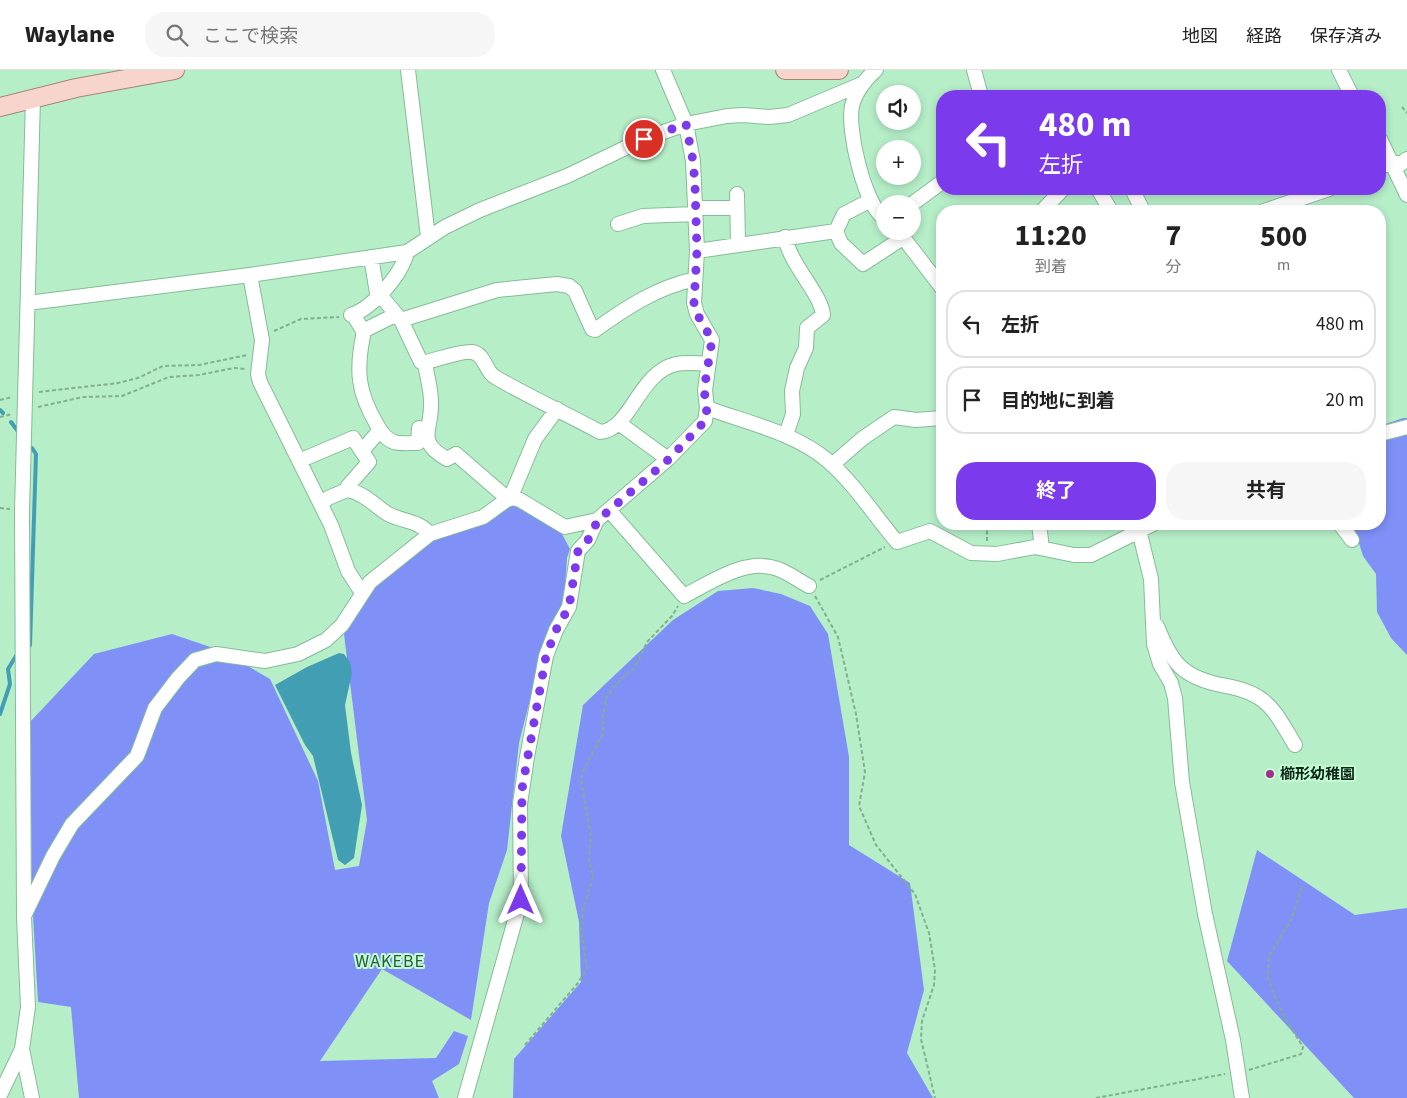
<!DOCTYPE html>
<html lang="ja">
<head>
<meta charset="utf-8">
<style>
	:root { --surface:#fff; --page:#f6f6f6; --text:#222; --muted:#767676; --line:#e0e0e0; --accent:#7c3aed }
	body { margin:0; font-family:"Source Sans 3","Noto Sans JP",sans-serif; background:var(--page); color:var(--text); height:100vh; display:flex; flex-direction:column; font-size:19px; white-space:nowrap }
	* { box-sizing:border-box; margin:0 }
	p { font-size:16px; color:var(--muted) }
	.icon { flex:none; width:28px; height:28px; fill:none; stroke:currentColor; stroke-width:2; stroke-linecap:round; stroke-linejoin:round }
	.map { position:relative; flex:1; overflow:hidden }
	.details { position:absolute; left:936px; top:135px; width:450px; height:325px; display:flex; flex-direction:column; background:var(--surface); border-radius:20px; box-shadow:0 2px 8px #0003 }
	.details>* { flex:none }
	.top-card { position:absolute; left:936px; top:20px; width:450px; height:105px; border-radius:20px; box-shadow:0 2px 8px #0003; background:#7c3aed; color:#fff; overflow:hidden }
	.controls { position:absolute; left:876px; top:15px; display:grid; gap:10px }
	.controls a { display:grid; place-items:center; width:45px; height:45px; border-radius:50%; background:var(--surface); box-shadow:0 2px 8px #0003; font-size:25px }
	.pin { position:absolute; display:grid; place-items:center; width:42px; height:42px; color:#fff; margin:-21px; border:2px solid #fff; border-radius:50%; box-shadow:0 1px 5px #0007 }
	.me { position:absolute; width:55px; margin:-28px; rotate:0deg; stroke-linejoin:round; filter:drop-shadow(0 0 4px #0008) }
	.turn { display:flex; align-items:center; gap:18px; height:105px; padding:0 20px; font-size:22px }
	.turn .icon { width:65px; height:65px; stroke-width:2.5 }
	.turn b { display:block; font-size:35px; line-height:42px }
	.eta { display:flex; justify-content:space-evenly; align-items:center; height:85px; text-align:center }
	.eta b { font-size:30px; font-weight:700; line-height:35px }
	.cta { display:flex; gap:10px; margin-top:auto; padding:10px 20px }
	.cta a { flex:1; height:58px; border-radius:20px; background:var(--accent); color:#fff; font-size:20px; font-weight:700; line-height:58px; text-align:center }
	.cta a+a { background:var(--page); color:var(--text) }
	ul { padding:0; list-style:none }
	li { display:flex; align-items:center; gap:15px; height:68px; margin:0 10px 8px; padding:0 10px; border:2px solid var(--line); border-radius:20px }
	li div { flex:1 }
	li b { display:block; font-size:19px }
	li em { font-style:normal }
	header { display:flex; align-items:center; gap:30px; box-sizing:border-box; height:70px; padding:0 25px; background:var(--surface); border-bottom:1px solid var(--line) }
	header strong { font-size:24px }
	nav { display:flex; gap:28px; margin-inline-start:auto; font-size:18px }
	.search { width:350px; height:45px; background:var(--page); display:flex; align-items:center; gap:12px; box-sizing:border-box; padding:0 18px; border-radius:20px; color:var(--muted); font-size:19px }
	.map>svg:first-child { display:block }
	.forest { fill:#7f90f7 }
	.water { fill:#429eb2 }
	.lines { fill:none; stroke-linecap:round; stroke-linejoin:round }
	.stream { stroke:#429eb2; stroke-width:4 }
	.minor-casing { stroke:#86bc98; stroke-width:16 }
	.major-casing { stroke:#a38577; stroke-width:20 }
	.path { stroke:#81af90; stroke-width:2; stroke-dasharray:4 2.5; stroke-linecap:butt }
	.minor { stroke:#fff; stroke-width:14 }
	.major { stroke:#f8d5cc; stroke-width:18 }
	.route { stroke:#7c3aed; stroke-width:9; stroke-dasharray:0 16.2 }
	.poi-dot { fill:#a0318f; stroke:#c3fcd5; stroke-width:2 }
	.labels { text-anchor:middle; stroke-width:4; stroke-linejoin:round; paint-order:stroke }
	.poi-label { font-size:15px; font-weight:bold; fill:#0f2517; stroke:#c3fcd5; text-anchor:start }
	.quarter-label { font-size:18px; letter-spacing:1px; fill:#295d3d; stroke:#c3fcd5 }
</style>
</head>
<body>
<header>
<strong>Waylane</strong>
<div class="search"><svg class="icon" aria-label="search" viewBox="0 0 24 24"><circle cx="10" cy="10" r="6"/><path d="M15 15l6 6"/></svg>ここで検索</div>
<nav><a>地図</a><a>経路</a><a>保存済み</a></nav>
</header>
<div class="map">
<svg width="1407" height="1028" viewBox="0 0 1407 1028">
	<rect width="100%" height="100%" fill="#b6eec8"/>
	<path class="forest" d="M1403,348H1407V585L1391,568L1377,542L1376,504L1363,486L1353,454H1380V356Z
		M510,435L517,436L561,462L570,479L567,488L564,531L543,578L519,673L507,780L489,833L471,950L382,899L320,991L436,988L454,961L468,966L459,994L432,1011L439,1028H79L71,937L38,932L32,828L30,652L94,584L172,564L222,581L270,609L318,711L335,800L359,796L367,750L344,564L373,516L433,467Z
		M753,518L781,524L810,536L828,564L849,687V775L910,813L924,920L907,983L933,1028H513L514,989L581,912L579,852L561,766L583,635L673,550L718,521Z
		M1257,780L1355,845L1407,838V1028H1354L1227,891Z"/>
	<path class="water" d="M339,583L344,584L350,592L352,603L345,635L351,683L362,735L354,788L345,795L338,790L313,686L305,675L275,615L307,597Z"/>
	<g class="lines">
		<path class="stream" d="M0,340L3,343
			M11,352L20,364
			M27,578L30,575L36,384L32,378
			M0,644L10,614L8,599L16,586"/>
		<defs>
			<path id="minor" d="M408,0L428,167
				M876,0C866,8 855,23 852,36C847,59 864,135 885,149
				M974,0L981,26
				M1339,0L1352,26
				M1380,69L1407,125
				M1380,97L1392,92L1401,94L1407,89
				M1098,119L1111,141
				M1132,119L1143,141
				M737,124L738,174
				M912,134L942,112
				M695,138H736
				M1042,141L1063,119
				M1264,141L1329,119
				M618,154L643,146L695,144
				M836,161L841,173L863,194L904,167
				M899,162L942,218
				M785,167C790,195 821,223 823,245L807,258L806,278L797,298L792,321L793,344L786,365
				M697,181L836,161L844,144L871,130
				M371,187L378,229
				M250,205L262,270L258,304L260,312L331,455L348,501L362,523
				M381,226L401,250L421,292C427,294 460,280 472,282C485,284 485,301 495,307C529,327 565,343 600,362C631,360 638,303 676,294C686,292 698,293 708,294
				M28,233L250,205L407,182L445,157L480,140L567,106L644,69L686,54L727,46L743,45L769,47L788,45L864,13
				M353,244L363,261V266C356,301 358,322 376,353C380,361 385,369 394,372C401,374 410,373 418,373L419,358
				M351,245C373,238 402,204 407,182
				M401,250L497,220L557,214L569,216L575,221L592,259L595,260C627,237 656,218 695,209
				M363,261L395,245
				M425,293C427,307 432,322 431,336C431,362 416,371 447,389L456,384L508,429
				M707,338C748,353 793,362 827,390C854,413 874,445 897,472L930,461L971,483L997,484L1035,477L1074,485H1091L1153,454
				M620,354L668,389
				M1380,364L1407,357
				M362,381L380,360
				M299,391L353,368L369,392L348,416L347,420L328,428L321,434
				M832,395L863,368L894,347L916,350L942,348
				M347,420C363,422 375,436 388,444C403,452 418,450 430,464
				M510,429L535,369L557,339
				M609,440L684,526C711,512 747,487 778,499C789,503 799,511 809,516
				M1039,454L1042,478
				M1340,454L1352,470
				M1139,460L1151,509L1154,574L1160,594L1171,613L1175,628L1182,712L1205,844L1233,970L1242,1028
				M1157,556C1171,592 1182,607 1221,615C1234,617 1247,620 1258,627C1275,637 1285,659 1295,675
				M25,844L53,786L72,754L137,686L155,638L178,608L195,590L216,584L265,591L298,584L326,570L342,555L370,512L430,464L483,447L508,429L514,428L520,430L565,457L597,450
				M0,1025L22,979
				M32,1028L22,979L28,937L24,847L22,441L33,28
				M465,1028L521,829L520,734L527,687L546,586L556,560L569,537L578,481L588,470L597,450L668,389L705,351L707,338L705,320L712,270L697,244L694,233L697,181L693,91L686,54L663,0"/>
			<path id="major" d="M785,0H839
				M0,37L76,18L175,0"/>
		</defs>
		<use href="#minor" class="minor-casing"/>
		<use href="#major" class="major-casing"/>
		<path class="path" d="M1402,37L1407,43
			M274,261L301,249L339,247
			M39,322L118,313L138,308L163,296L199,295L247,285
			M0,330L12,327
			M38,337L83,327L122,326L169,307L199,305L234,298L245,299
			M0,347L12,344
			M0,438L10,439
			M987,454V471
			M820,510L885,477
			M815,526L838,567L856,644L865,702L859,736L876,775L915,824L929,863L935,900L934,915L922,951L921,969L935,1028
			M525,975L578,913L587,898L581,857L584,836L593,807L589,790L591,766L581,710L583,701L603,664V645L607,626L618,612L635,597L647,572L672,546L678,536
			M1249,1000L1301,984L1303,977L1283,945L1268,909L1269,886L1291,850L1302,817
			M1096,1028L1225,1004"/>
		<use href="#minor" class="minor"/>
		<use href="#major" class="major"/>
	</g>
	<g class="lines">
		<path class="route" d="M521,830L522,719L546,586L556,560L569,537L578,481L588,470L598,450L668,390L705,351L707,338L704,320L712,270L697,244L694,233L697,181L695,114L693,91L686,54L644,69"/>
	</g>
	<circle class="poi-dot" cx="1270" cy="704" r="5"/>
	<g class="labels">
		<g class="poi-label">
			<text x="1280" y="709">櫛形幼稚園</text>
		</g>
		<g class="quarter-label">
			<text x="390" y="897">WAKEBE</text>
		</g>
	</g>
</svg>
<div class="controls">
<a><svg class="icon" aria-label="sound" viewBox="0 0 24 24"><path d="M4 9h4l5-4v14l-5-4H4zM17 9q2 3 0 6"/></svg></a>
<a>+</a>
<a>−</a>
</div>
<div class="pin" style="left:644px;top:69px;background:#d93025"><svg class="icon" aria-label="arrive" viewBox="0 0 24 24"><path d="M6 21V4h12l-3 4 3 4H6"/></svg></div>
<svg class="me" style="left:521px;top:830px" viewBox="-20 -20 40 40"><path d="M0-17L14 15 0 8-14 15z" fill="#7c3aed" stroke="#fff" stroke-width="4"/></svg>
<div class="top-card">
<div class="turn"><svg class="icon" aria-label="left" viewBox="0 0 24 24"><path d="M17 20v-9H6M10 6l-5 5 5 5"/></svg><div><b>480 m</b>左折</div></div>
</div>
<section class="details">
<div class="eta">
<div><b>11:20</b><p>到着</p></div>
<div><b>7</b><p>分</p></div>
<div><b>500</b><p>m</p></div>
</div>
<ul>
<li><svg class="icon" aria-label="left" viewBox="0 0 24 24"><path d="M17 20v-9H6M10 6l-5 5 5 5"/></svg><div><b>左折</b></div><em>480 m</em></li>
<li><svg class="icon" aria-label="arrive" viewBox="0 0 24 24"><path d="M6 21V4h12l-3 4 3 4H6"/></svg><div><b>目的地に到着</b></div><em>20 m</em></li>
</ul>
<div class="cta"><a>終了</a><a>共有</a></div>
</section>
</div>
</body>
</html>
